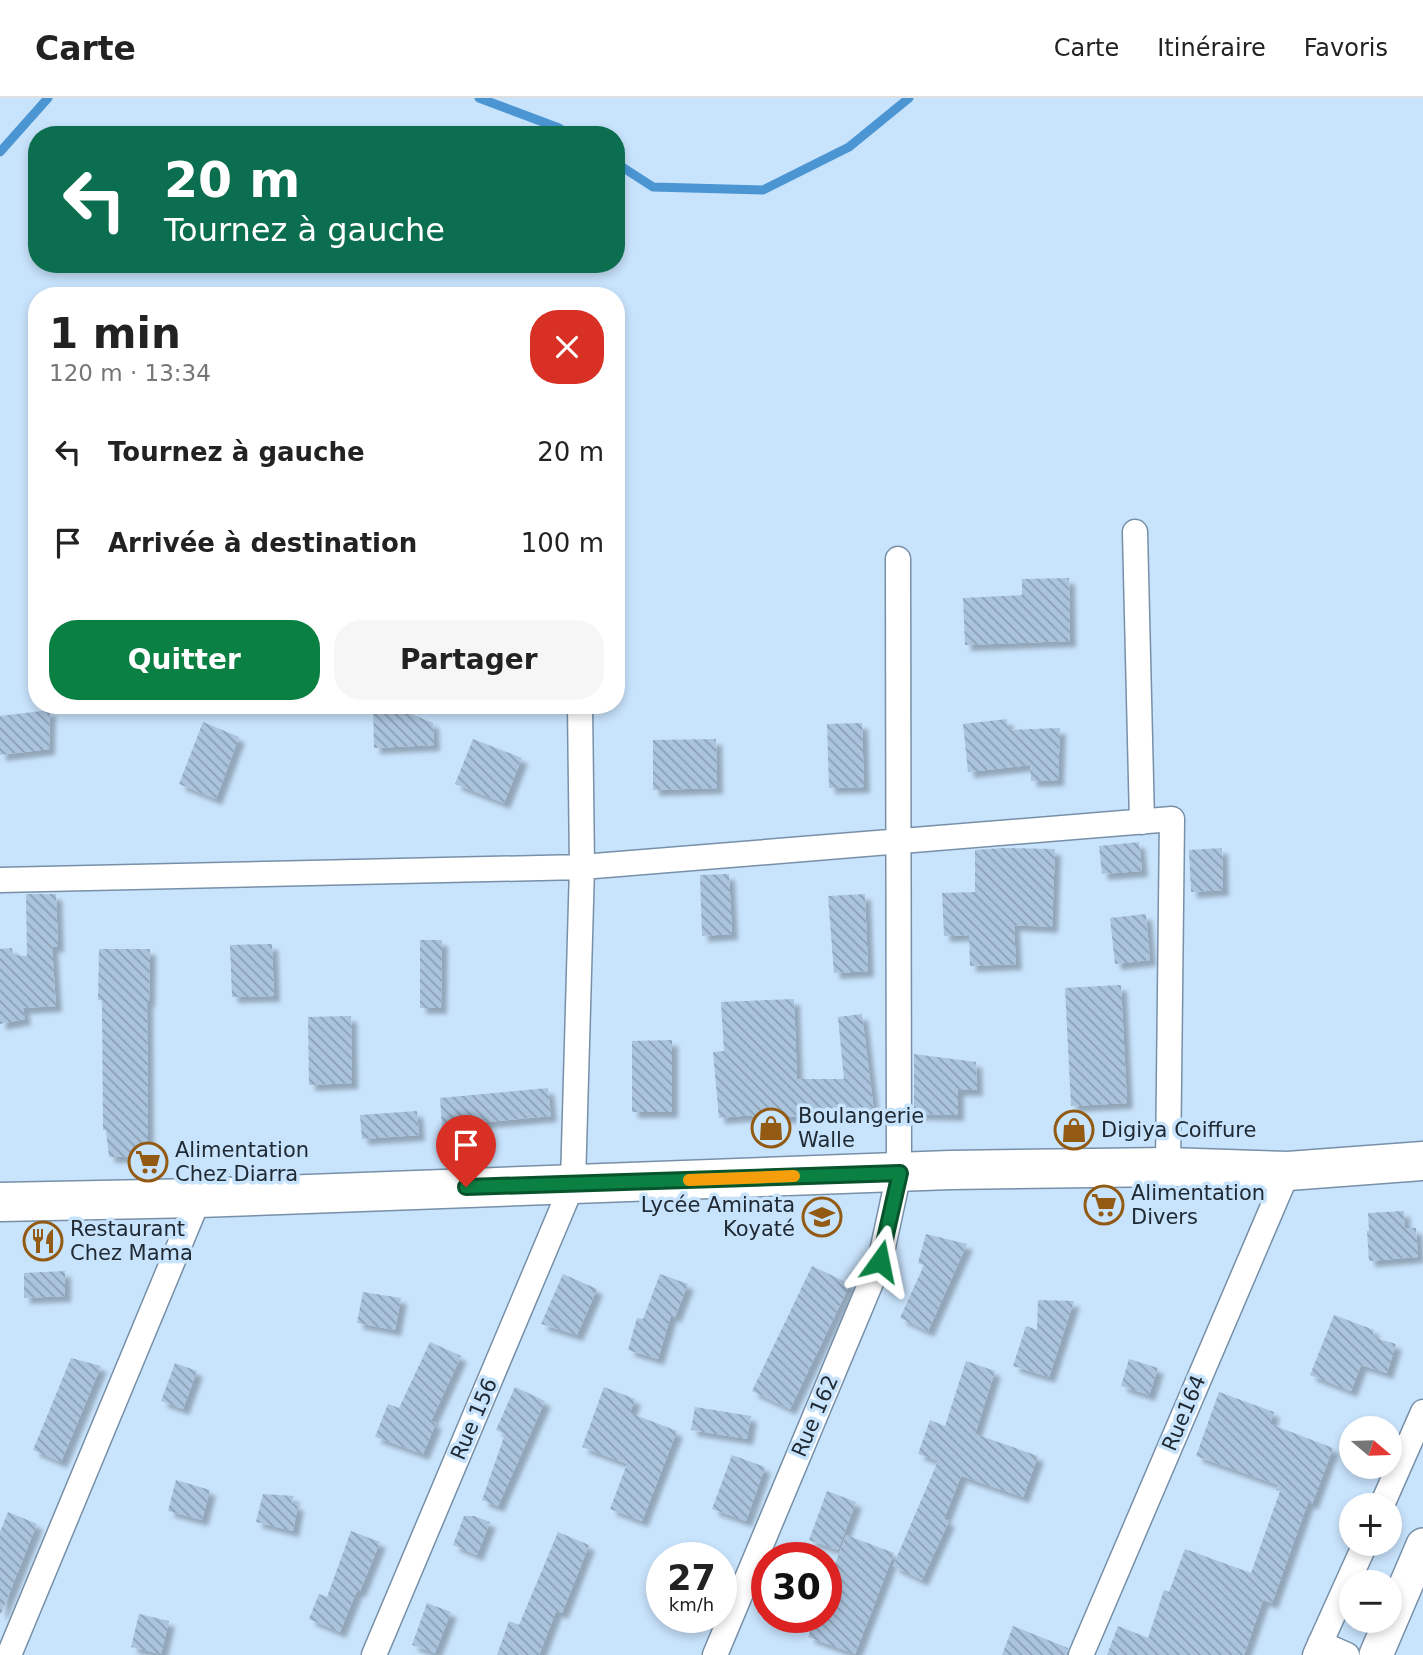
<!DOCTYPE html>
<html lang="fr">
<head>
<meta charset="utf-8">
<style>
	:root { --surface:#fff; --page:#f6f6f6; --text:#222; --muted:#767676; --line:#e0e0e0; --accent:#0b8043 }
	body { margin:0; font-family:"DejaVu Sans",sans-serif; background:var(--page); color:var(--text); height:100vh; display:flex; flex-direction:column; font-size:26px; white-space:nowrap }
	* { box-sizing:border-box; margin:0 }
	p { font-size:23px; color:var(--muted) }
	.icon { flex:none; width:38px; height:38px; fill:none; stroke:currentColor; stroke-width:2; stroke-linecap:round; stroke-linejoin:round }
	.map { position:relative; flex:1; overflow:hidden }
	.drawer { position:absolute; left:28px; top:189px; width:597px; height:427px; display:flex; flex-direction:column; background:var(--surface); border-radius:28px; box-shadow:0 4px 10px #0003 }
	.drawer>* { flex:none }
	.guide { position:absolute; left:28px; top:28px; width:597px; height:147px; border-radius:28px; box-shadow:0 4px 10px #0003; background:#0b6e4f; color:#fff; overflow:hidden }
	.needle { width:46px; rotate:109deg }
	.tools { position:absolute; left:1339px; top:1318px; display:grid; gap:14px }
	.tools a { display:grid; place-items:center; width:63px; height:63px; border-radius:50%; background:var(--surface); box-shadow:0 4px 10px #0003; font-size:35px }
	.speed { position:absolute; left:646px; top:1444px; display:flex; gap:14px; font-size:35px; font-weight:700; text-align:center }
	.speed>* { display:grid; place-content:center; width:91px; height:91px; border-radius:50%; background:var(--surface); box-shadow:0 4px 10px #0003; line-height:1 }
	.speed small { font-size:18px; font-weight:400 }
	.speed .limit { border:10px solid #d22; background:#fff; color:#111 }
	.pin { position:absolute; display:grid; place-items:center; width:60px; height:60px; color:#fff; margin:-72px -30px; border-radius:50% 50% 50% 0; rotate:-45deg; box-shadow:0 0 7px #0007 }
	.pin .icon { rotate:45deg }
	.me { position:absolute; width:77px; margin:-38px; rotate:12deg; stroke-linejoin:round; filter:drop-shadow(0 0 5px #0008) }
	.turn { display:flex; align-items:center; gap:24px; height:147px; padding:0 21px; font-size:32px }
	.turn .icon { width:91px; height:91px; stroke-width:2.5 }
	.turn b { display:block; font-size:49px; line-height:60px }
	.round { display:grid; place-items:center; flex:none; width:74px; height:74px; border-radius:28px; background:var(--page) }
	.head { display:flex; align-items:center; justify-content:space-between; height:119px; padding:0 21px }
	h1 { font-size:42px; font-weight:700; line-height:52px }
	.primary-button { display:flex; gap:14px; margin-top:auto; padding:14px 21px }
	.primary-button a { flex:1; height:80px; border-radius:28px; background:var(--accent); color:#fff; font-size:28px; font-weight:700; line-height:80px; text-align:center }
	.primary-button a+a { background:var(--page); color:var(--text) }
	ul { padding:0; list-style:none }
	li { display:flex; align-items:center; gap:21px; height:91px; padding:0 21px }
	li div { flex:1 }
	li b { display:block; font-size:26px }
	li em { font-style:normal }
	header { display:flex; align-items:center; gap:42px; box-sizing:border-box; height:98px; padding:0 35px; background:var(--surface); border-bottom:2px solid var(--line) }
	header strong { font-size:33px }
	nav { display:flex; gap:38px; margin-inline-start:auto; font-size:24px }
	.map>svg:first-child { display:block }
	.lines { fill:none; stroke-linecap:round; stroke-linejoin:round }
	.stream { stroke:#4b95d3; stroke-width:9 }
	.building { fill:url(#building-back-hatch); filter:url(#shadow) }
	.street-casing { stroke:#7790a8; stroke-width:27 }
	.secondary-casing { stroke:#7790a8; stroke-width:36 }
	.primary-casing { stroke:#7790a8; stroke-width:41 }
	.street { stroke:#fff; stroke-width:24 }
	.secondary { stroke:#fff; stroke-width:33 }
	.primary { stroke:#fff; stroke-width:38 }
	.route-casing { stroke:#07532c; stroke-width:18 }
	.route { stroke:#0b8043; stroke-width:12 }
	.slow { stroke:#f59e0b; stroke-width:12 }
	.labels { text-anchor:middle; stroke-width:7; stroke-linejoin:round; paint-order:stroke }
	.poi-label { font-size:21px; fill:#202a34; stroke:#c8e3fc; text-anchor:start }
	.street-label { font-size:21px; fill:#202a34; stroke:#c8e3fc }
</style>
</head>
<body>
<header>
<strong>Carte</strong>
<nav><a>Carte</a><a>Itinéraire</a><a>Favoris</a></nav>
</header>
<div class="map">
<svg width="1423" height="1557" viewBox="0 0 1423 1557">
	<defs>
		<pattern id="building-back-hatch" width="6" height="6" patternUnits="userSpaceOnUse" patternTransform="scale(1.75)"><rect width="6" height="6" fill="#aac4dd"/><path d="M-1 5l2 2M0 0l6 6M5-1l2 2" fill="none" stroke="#8a9fb4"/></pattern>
		<filter id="shadow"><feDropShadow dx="6" dy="6" stdDeviation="2" flood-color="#0004"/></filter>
	</defs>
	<rect width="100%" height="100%" fill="#c8e3fc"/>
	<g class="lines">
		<path class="stream" d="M479,0L559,30L570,37
			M0,54L48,0
			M616,65L653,89L763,92L849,49L909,0"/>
	</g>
	<path class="building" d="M1069,480L1070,543L965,547L963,500L1022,497V481Z
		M373,607H389L433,625L434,647L374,650Z
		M50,612L49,651L0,657V618Z
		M1007,621L1008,632L1060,630L1058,682L1031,683L1030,667L968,674L963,626Z
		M203,624L239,639L216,701L179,686Z
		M862,625L864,689L829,690L827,626Z
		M473,641L522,660L504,705L455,686Z
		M716,641L717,690L653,692V642Z
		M1139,744L1142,773L1102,776L1099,748Z
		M1004,750L1055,751L1052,829L1014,827L1016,866L970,868L969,837L944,838L942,795L975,794V752Z
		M1222,750L1223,792L1191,794L1189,752Z
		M729,776L732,836L702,838L700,777Z
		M26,796H56L58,848L52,849L56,908L23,910L25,921L0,926V851L12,850L13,857L27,858Z
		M865,796L868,873L834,875L828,798Z
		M1146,816L1150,862L1115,866L1110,820Z
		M420,842H442L441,910H420Z
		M272,846L274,898L232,899L230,847Z
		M99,851H150L149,903H147L148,1058L109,1059L106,1032H103L102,902H98Z
		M1121,887L1127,1005L1071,1008L1065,890Z
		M794,901L797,981H844L838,919L862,916L874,1014H803V1019H752V1017L719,1020L713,954L724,953L721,904Z
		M351,918L352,985L309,987L308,919Z
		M672,942V1014H632V943Z
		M914,956L976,964L977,992H958V1017L914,1016Z
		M548,990L551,1018L442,1028L440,1000Z
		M417,1013L419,1037L362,1041L360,1017Z
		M1404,1113L1405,1130H1416L1418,1159L1369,1163L1367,1133H1369L1368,1115Z
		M926,1136L967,1146L928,1233L900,1220L924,1167L918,1165Z
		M812,1168L850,1186L790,1311L752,1293Z
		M65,1173V1198L24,1200V1175Z
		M563,1176L597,1191L577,1237L541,1226Z
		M660,1176L688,1186L675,1219L671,1217L658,1261L628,1252L637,1220L643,1221Z
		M363,1194L401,1200L395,1232L357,1225Z
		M1038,1202L1074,1203L1049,1279L1013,1268L1026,1228L1037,1232Z
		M1334,1217L1374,1232L1372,1239L1396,1246L1387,1275L1361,1267L1351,1293L1310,1277Z
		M430,1244L461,1258L431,1323L436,1325L423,1356L375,1339L388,1306L399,1310Z
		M71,1260L101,1268L61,1364L33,1352Z
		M1129,1261L1158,1270L1149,1297L1121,1288Z
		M966,1263L995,1273L975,1336L1038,1358L1023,1399L961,1378L944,1421L949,1423L922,1482L893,1468L938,1363L918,1356L930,1322L945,1328Z
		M175,1265L197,1273L183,1311L161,1303Z
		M515,1289L545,1303L498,1408L482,1402L505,1336L496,1332Z
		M604,1289L635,1301L630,1315L677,1333L642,1423L610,1411L627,1366L582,1349Z
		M1219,1294L1274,1314L1270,1326L1333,1350L1312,1406L1308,1404L1272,1505L1263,1502L1244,1557H1107L1118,1528L1148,1540L1164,1492L1169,1494L1185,1451L1251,1475L1280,1393L1276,1392L1278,1387L1196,1358Z
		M695,1309L751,1318L747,1341L691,1332Z
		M732,1357L765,1369L746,1423L712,1411Z
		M176,1382L210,1392L202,1422L168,1413Z
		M827,1393L856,1404L838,1452L809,1442Z
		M263,1396L294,1398L291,1405L298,1407L293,1433L256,1424Z
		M8,1414L37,1426L1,1516L0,1515V1434Z
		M464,1418H474L490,1424L477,1457L453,1447Z
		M351,1433L380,1444L360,1493L357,1492L340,1534L309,1521L319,1496L327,1499Z
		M558,1434L589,1447L562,1515L556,1513L539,1557H497L509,1523L519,1527Z
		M846,1437L894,1455L855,1556L808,1539L815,1519H826V1490Z
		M427,1505L451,1514L435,1555L412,1547Z
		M139,1516L169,1523L161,1556L131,1549Z
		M1013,1528L1068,1550L1066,1557H1002Z"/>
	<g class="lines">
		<defs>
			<path id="street" d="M1135,434L1142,724
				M0,782L582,769L1172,721L1168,1069
				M1382,1407L1423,1314
				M1320,1545L1347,1557
				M9,1557L199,1100
				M374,1557L573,1085L582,769L580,607
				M715,1557L880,1163L899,1075L898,461
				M1081,1557L1288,1073
				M1315,1557L1365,1446"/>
			<path id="secondary" d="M1376,1557L1423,1447"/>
			<path id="primary" d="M0,1104L199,1100L950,1072L1168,1069L1288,1073L1423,1063"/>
		</defs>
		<use href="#street" class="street-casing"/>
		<use href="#secondary" class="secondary-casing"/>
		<use href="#primary" class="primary-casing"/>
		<use href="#street" class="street"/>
		<use href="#secondary" class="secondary"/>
		<use href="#primary" class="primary"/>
	</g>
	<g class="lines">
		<defs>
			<path id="route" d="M466,1089L900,1075L880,1163"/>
		</defs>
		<use href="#route" class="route-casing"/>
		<use href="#route" class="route"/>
		<path class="slow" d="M689,1082L794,1078"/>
	</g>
	<defs>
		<symbol id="shop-ring" viewBox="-11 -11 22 22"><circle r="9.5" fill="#c8e3fc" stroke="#925a12" stroke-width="1.5"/><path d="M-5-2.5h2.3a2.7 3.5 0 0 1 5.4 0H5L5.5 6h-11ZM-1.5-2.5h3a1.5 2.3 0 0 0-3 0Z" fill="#925a12"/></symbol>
		<symbol id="supermarket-ring" viewBox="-11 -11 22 22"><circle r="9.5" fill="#c8e3fc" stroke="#925a12" stroke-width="1.5"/><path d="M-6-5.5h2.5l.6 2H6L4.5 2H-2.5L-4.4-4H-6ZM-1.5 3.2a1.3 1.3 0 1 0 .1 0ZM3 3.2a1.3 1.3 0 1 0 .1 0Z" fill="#925a12"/></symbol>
		<symbol id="school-ring" viewBox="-11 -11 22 22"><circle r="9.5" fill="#c8e3fc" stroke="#925a12" stroke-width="1.5"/><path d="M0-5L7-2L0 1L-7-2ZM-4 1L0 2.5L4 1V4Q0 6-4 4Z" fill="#925a12"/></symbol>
		<symbol id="restaurant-ring" viewBox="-11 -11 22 22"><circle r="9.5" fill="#c8e3fc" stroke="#925a12" stroke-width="1.5"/><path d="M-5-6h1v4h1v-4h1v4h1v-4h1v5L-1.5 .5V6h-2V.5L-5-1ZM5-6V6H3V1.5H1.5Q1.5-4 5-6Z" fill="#925a12"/></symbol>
	</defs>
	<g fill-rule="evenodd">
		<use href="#shop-ring" x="749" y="1008" width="44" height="44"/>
		<use href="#shop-ring" x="1052" y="1010" width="44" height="44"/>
		<use href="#supermarket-ring" x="126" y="1042" width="44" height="44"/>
		<use href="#supermarket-ring" x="1082" y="1085" width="44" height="44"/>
		<use href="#school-ring" x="800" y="1097" width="44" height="44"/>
		<use href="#restaurant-ring" x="21" y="1121" width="44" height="44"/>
	</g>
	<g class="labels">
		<g class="poi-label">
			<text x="798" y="1025">Boulangerie<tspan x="798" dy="24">Walle</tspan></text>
			<text x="1101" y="1039">Digiya Coiffure</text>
			<text x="175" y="1059">Alimentation<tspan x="175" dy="24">Chez Diarra</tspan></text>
			<text x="1131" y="1102">Alimentation<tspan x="1131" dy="24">Divers</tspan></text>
			<text x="795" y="1114" text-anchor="end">Lycée Aminata<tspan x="795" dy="24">Koyaté</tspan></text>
			<text x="70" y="1138">Restaurant<tspan x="70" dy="24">Chez Mama</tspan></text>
		</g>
		<g class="street-label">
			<text transform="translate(1184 1315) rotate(-67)" y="7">Rue164</text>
			<text transform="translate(815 1318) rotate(-67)" y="7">Rue 162</text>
			<text transform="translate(474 1321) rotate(-67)" y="7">Rue 156</text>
		</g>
	</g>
</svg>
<div class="tools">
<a><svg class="needle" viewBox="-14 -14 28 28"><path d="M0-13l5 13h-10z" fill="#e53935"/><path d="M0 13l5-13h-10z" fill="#767676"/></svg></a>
<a>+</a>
<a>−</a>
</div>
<div class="speed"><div>27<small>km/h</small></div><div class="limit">30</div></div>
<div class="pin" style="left:466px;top:1089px;background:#d93025"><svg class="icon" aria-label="arrive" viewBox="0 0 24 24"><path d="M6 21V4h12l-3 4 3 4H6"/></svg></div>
<svg class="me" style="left:880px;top:1163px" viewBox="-20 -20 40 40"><path d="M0-17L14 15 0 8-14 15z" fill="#0b8043" stroke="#fff" stroke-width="4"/></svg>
<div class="guide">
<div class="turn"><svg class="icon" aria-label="left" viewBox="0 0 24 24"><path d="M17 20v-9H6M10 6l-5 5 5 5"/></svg><div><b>20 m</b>Tournez à gauche</div></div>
</div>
<section class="drawer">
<div class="head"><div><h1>1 min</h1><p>120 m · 13:34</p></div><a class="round" style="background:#d93025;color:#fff"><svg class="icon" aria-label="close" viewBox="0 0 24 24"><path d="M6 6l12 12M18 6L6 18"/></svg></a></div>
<ul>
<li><svg class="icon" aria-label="left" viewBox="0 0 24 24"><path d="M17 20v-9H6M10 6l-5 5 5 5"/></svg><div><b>Tournez à gauche</b></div><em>20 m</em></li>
<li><svg class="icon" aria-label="arrive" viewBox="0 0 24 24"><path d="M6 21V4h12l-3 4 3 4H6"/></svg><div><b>Arrivée à destination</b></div><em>100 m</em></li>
</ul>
<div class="primary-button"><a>Quitter</a><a>Partager</a></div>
</section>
</div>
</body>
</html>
